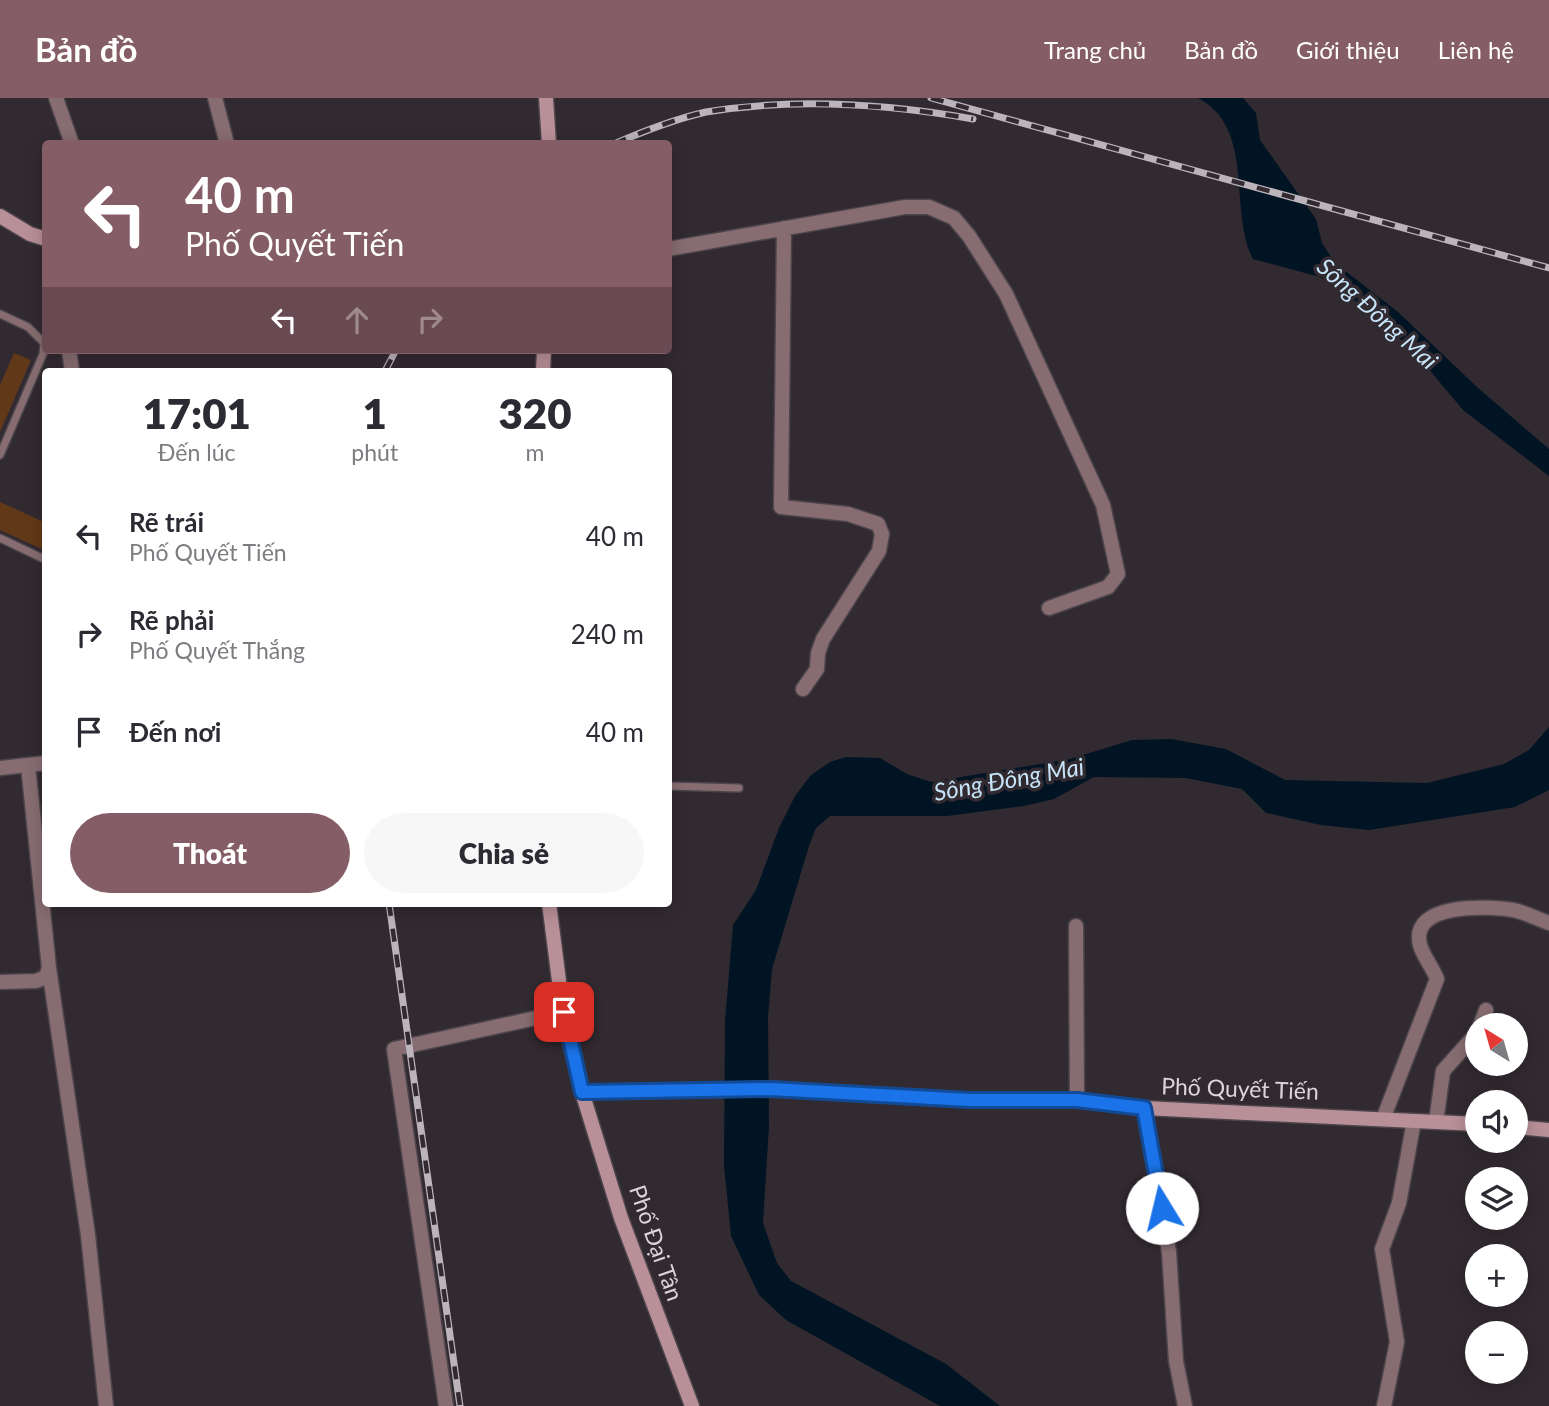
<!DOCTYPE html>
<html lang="vi">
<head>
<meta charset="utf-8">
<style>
	:root { --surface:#fff; --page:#f7f7f7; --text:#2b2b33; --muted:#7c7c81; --accent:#855d67 }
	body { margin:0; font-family:Lato,sans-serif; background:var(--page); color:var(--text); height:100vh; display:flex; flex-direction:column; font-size:26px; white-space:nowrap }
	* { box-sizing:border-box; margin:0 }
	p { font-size:23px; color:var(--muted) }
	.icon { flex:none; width:38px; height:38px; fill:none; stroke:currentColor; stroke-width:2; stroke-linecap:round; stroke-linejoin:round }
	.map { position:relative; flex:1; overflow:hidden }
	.side { position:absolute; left:42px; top:270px; width:630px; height:539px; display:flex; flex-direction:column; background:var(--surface); border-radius:7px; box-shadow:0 4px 18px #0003 }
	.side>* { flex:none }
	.top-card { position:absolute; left:42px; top:42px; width:630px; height:214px; border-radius:7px; box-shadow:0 4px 18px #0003; background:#855d67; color:#fff; overflow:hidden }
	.needle { width:46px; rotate:323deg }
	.tools { position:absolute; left:1465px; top:915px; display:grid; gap:14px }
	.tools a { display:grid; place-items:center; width:63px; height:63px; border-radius:50%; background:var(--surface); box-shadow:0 4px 18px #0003; font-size:35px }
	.pin { position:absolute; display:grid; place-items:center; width:60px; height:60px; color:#fff; margin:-30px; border-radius:14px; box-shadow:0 4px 10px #0006 }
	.me { position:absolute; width:77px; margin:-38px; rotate:351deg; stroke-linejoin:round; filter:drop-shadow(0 0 5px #0008) }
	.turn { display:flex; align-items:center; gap:24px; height:147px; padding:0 28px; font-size:32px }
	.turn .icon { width:91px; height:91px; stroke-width:2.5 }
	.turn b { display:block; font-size:49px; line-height:60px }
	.lanes { display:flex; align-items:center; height:66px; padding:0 28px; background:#0003; justify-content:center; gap:35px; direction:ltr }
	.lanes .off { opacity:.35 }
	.eta { display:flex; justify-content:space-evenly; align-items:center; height:119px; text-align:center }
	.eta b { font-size:42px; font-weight:800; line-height:49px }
	.action { display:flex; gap:14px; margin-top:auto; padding:14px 28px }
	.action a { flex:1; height:80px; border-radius:42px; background:var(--accent); color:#fff; font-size:28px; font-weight:800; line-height:80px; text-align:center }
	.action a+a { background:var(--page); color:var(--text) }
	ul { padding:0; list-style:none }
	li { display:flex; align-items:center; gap:21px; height:98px; padding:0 28px }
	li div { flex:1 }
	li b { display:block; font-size:26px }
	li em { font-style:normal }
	header { display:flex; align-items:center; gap:42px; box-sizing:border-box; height:98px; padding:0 35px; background:var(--accent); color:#fff }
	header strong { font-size:33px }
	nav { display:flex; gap:38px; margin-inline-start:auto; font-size:24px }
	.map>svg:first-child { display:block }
	.water { fill:#001423 }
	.building { fill:#623918 }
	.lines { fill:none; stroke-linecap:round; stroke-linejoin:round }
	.lane-casing { stroke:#4d454c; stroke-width:10 }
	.street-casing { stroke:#4d454c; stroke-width:17 }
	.secondary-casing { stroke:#4d454c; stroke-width:17 }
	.lane { stroke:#876d71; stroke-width:7 }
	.street { stroke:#876d71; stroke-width:14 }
	.secondary { stroke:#b99098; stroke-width:14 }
	.rail-casing { stroke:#bbb4ba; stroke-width:7 }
	.rail { stroke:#322a31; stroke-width:4.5; stroke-dasharray:13; stroke-linecap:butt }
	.route-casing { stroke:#114b97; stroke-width:18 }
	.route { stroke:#1a73e8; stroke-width:12 }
	.labels { text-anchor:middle; stroke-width:7; stroke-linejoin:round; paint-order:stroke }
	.street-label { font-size:23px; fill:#dbd5da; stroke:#322a31 }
	.water-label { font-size:24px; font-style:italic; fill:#c7e5f9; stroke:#322a31 }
</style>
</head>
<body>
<header>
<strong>Bản đồ</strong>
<nav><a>Trang chủ</a><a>Bản đồ</a><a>Giới thiệu</a><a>Liên hệ</a></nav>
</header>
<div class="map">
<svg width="1549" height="1308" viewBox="0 0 1549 1308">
	<rect width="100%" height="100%" fill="#322a31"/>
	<path class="water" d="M1198,0H1243L1256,15L1260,42L1316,121L1322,145L1335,165L1398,214L1477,289L1549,351V378L1463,312L1412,251L1353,201L1320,179L1253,161C1228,113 1256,30 1198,0Z
		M1549,629V692L1515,709L1369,732L1321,727L1266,715L1242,691L1186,680L1094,679L1054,701L1024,708L947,718H830L816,730L809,748L772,871L768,919L769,1028L763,1125L777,1165L791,1183L946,1266L1000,1308H940L786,1222L759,1197L731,1138L724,1067L725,923L733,827L756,792L779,730L795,698L811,677L830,664L846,659L880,660L907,676L931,684L1070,661L1132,642L1171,641L1226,651L1285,682L1427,685L1504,666L1529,652Z"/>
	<path class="building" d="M14,255L31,262L0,334V287Z
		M0,404L46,425V453L0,432Z"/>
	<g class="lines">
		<defs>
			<path id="lane" d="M0,216L28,229L44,245L43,256L0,357
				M0,440L46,462
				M668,688L739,690"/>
			<path id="street" d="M56,0L72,46
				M215,0L227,46
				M784,130L781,409L848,416L878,426L882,436L879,453L823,541L818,555L817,571L803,591
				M668,151L905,109H929L954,120L969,138L1006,196L1103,407L1118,476L1108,489L1049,510
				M69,252L72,273
				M0,670L46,665
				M1076,828L1077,1002
				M49,870L88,1137L106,1308
				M0,884L36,883L46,879L49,870L28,667
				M1480,928L1486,912
				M1144,1010L1169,1154L1176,1263L1185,1308
				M1383,1021L1437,881C1433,870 1423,858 1420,847C1409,804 1489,808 1513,812C1525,814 1537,821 1549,825
				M1436,1024L1443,973L1477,935
				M446,1308L394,951L563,914
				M1384,1308L1397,1244L1382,1151L1399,1105L1414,1023"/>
			<path id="secondary" d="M546,0L549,46
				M0,118L30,136L46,141
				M543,273L544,252
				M549,805L563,914L582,994L621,1120L692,1308
				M582,994L771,991L969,1002H1077L1144,1010L1477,1026
				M1516,1029L1549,1032"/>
		</defs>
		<use href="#lane" class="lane-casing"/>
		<use href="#street" class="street-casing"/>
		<use href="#secondary" class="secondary-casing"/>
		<use href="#lane" class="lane"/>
		<use href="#street" class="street"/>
		<use href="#secondary" class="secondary"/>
		<defs>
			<path id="rail" d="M931,0L1549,170
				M614,46C644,33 675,21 706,14C791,0 887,6 973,21
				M385,273L396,252
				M389,805L460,1308"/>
		</defs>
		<use href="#rail" class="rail-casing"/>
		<use href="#rail" class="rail"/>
	</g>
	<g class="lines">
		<defs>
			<path id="route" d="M564,914L582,994L771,991L969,1002H1077L1144,1010L1162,1110"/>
		</defs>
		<use href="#route" class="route-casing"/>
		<use href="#route" class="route"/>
	</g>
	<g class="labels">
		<g class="street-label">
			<text transform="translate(1240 991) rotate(2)" y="8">Phố Quyết Tiến</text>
			<text transform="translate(656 1145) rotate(71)" y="8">Phố Đại Tân</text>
		</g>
		<g class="water-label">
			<text transform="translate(1377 216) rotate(42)" y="8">Sông Đông Mai</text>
			<text transform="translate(1009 682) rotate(-10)" y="8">Sông Đông Mai</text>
		</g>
	</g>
</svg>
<div class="tools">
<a><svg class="needle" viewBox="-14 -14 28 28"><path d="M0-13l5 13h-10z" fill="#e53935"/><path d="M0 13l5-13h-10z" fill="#7c7c81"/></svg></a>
<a><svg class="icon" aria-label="sound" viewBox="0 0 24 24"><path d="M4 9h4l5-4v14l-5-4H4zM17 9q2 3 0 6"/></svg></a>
<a><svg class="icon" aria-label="layers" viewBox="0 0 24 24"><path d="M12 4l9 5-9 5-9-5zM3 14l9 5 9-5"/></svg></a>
<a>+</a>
<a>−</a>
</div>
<div class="pin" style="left:564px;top:914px;background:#d93025"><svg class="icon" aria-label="arrive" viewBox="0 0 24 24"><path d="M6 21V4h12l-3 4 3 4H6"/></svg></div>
<svg class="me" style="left:1162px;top:1110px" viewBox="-20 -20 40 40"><circle r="19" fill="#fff"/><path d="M0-13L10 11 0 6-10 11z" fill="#1a73e8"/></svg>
<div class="top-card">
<div class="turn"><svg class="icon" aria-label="left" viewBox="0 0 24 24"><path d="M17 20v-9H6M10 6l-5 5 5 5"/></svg><div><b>40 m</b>Phố Quyết Tiến</div></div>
<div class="lanes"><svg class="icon" aria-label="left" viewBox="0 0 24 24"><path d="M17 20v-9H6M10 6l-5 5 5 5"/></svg><svg class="icon off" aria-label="ahead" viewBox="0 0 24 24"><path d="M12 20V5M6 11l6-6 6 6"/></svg><svg class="icon off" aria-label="right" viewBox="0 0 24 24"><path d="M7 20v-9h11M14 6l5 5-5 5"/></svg></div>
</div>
<section class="side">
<div class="eta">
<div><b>17:01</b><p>Đến lúc</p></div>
<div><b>1</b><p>phút</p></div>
<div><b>320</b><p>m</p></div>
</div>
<ul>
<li><svg class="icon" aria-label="left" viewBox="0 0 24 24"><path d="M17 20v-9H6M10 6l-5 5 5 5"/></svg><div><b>Rẽ trái</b><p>Phố Quyết Tiến</p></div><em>40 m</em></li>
<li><svg class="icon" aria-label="right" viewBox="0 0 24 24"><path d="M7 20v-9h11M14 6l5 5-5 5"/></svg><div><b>Rẽ phải</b><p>Phố Quyết Thắng</p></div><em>240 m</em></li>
<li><svg class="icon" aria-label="arrive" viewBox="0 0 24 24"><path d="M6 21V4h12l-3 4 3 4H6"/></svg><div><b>Đến nơi</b></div><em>40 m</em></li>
</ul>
<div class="action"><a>Thoát</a><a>Chia sẻ</a></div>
</section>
</div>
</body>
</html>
